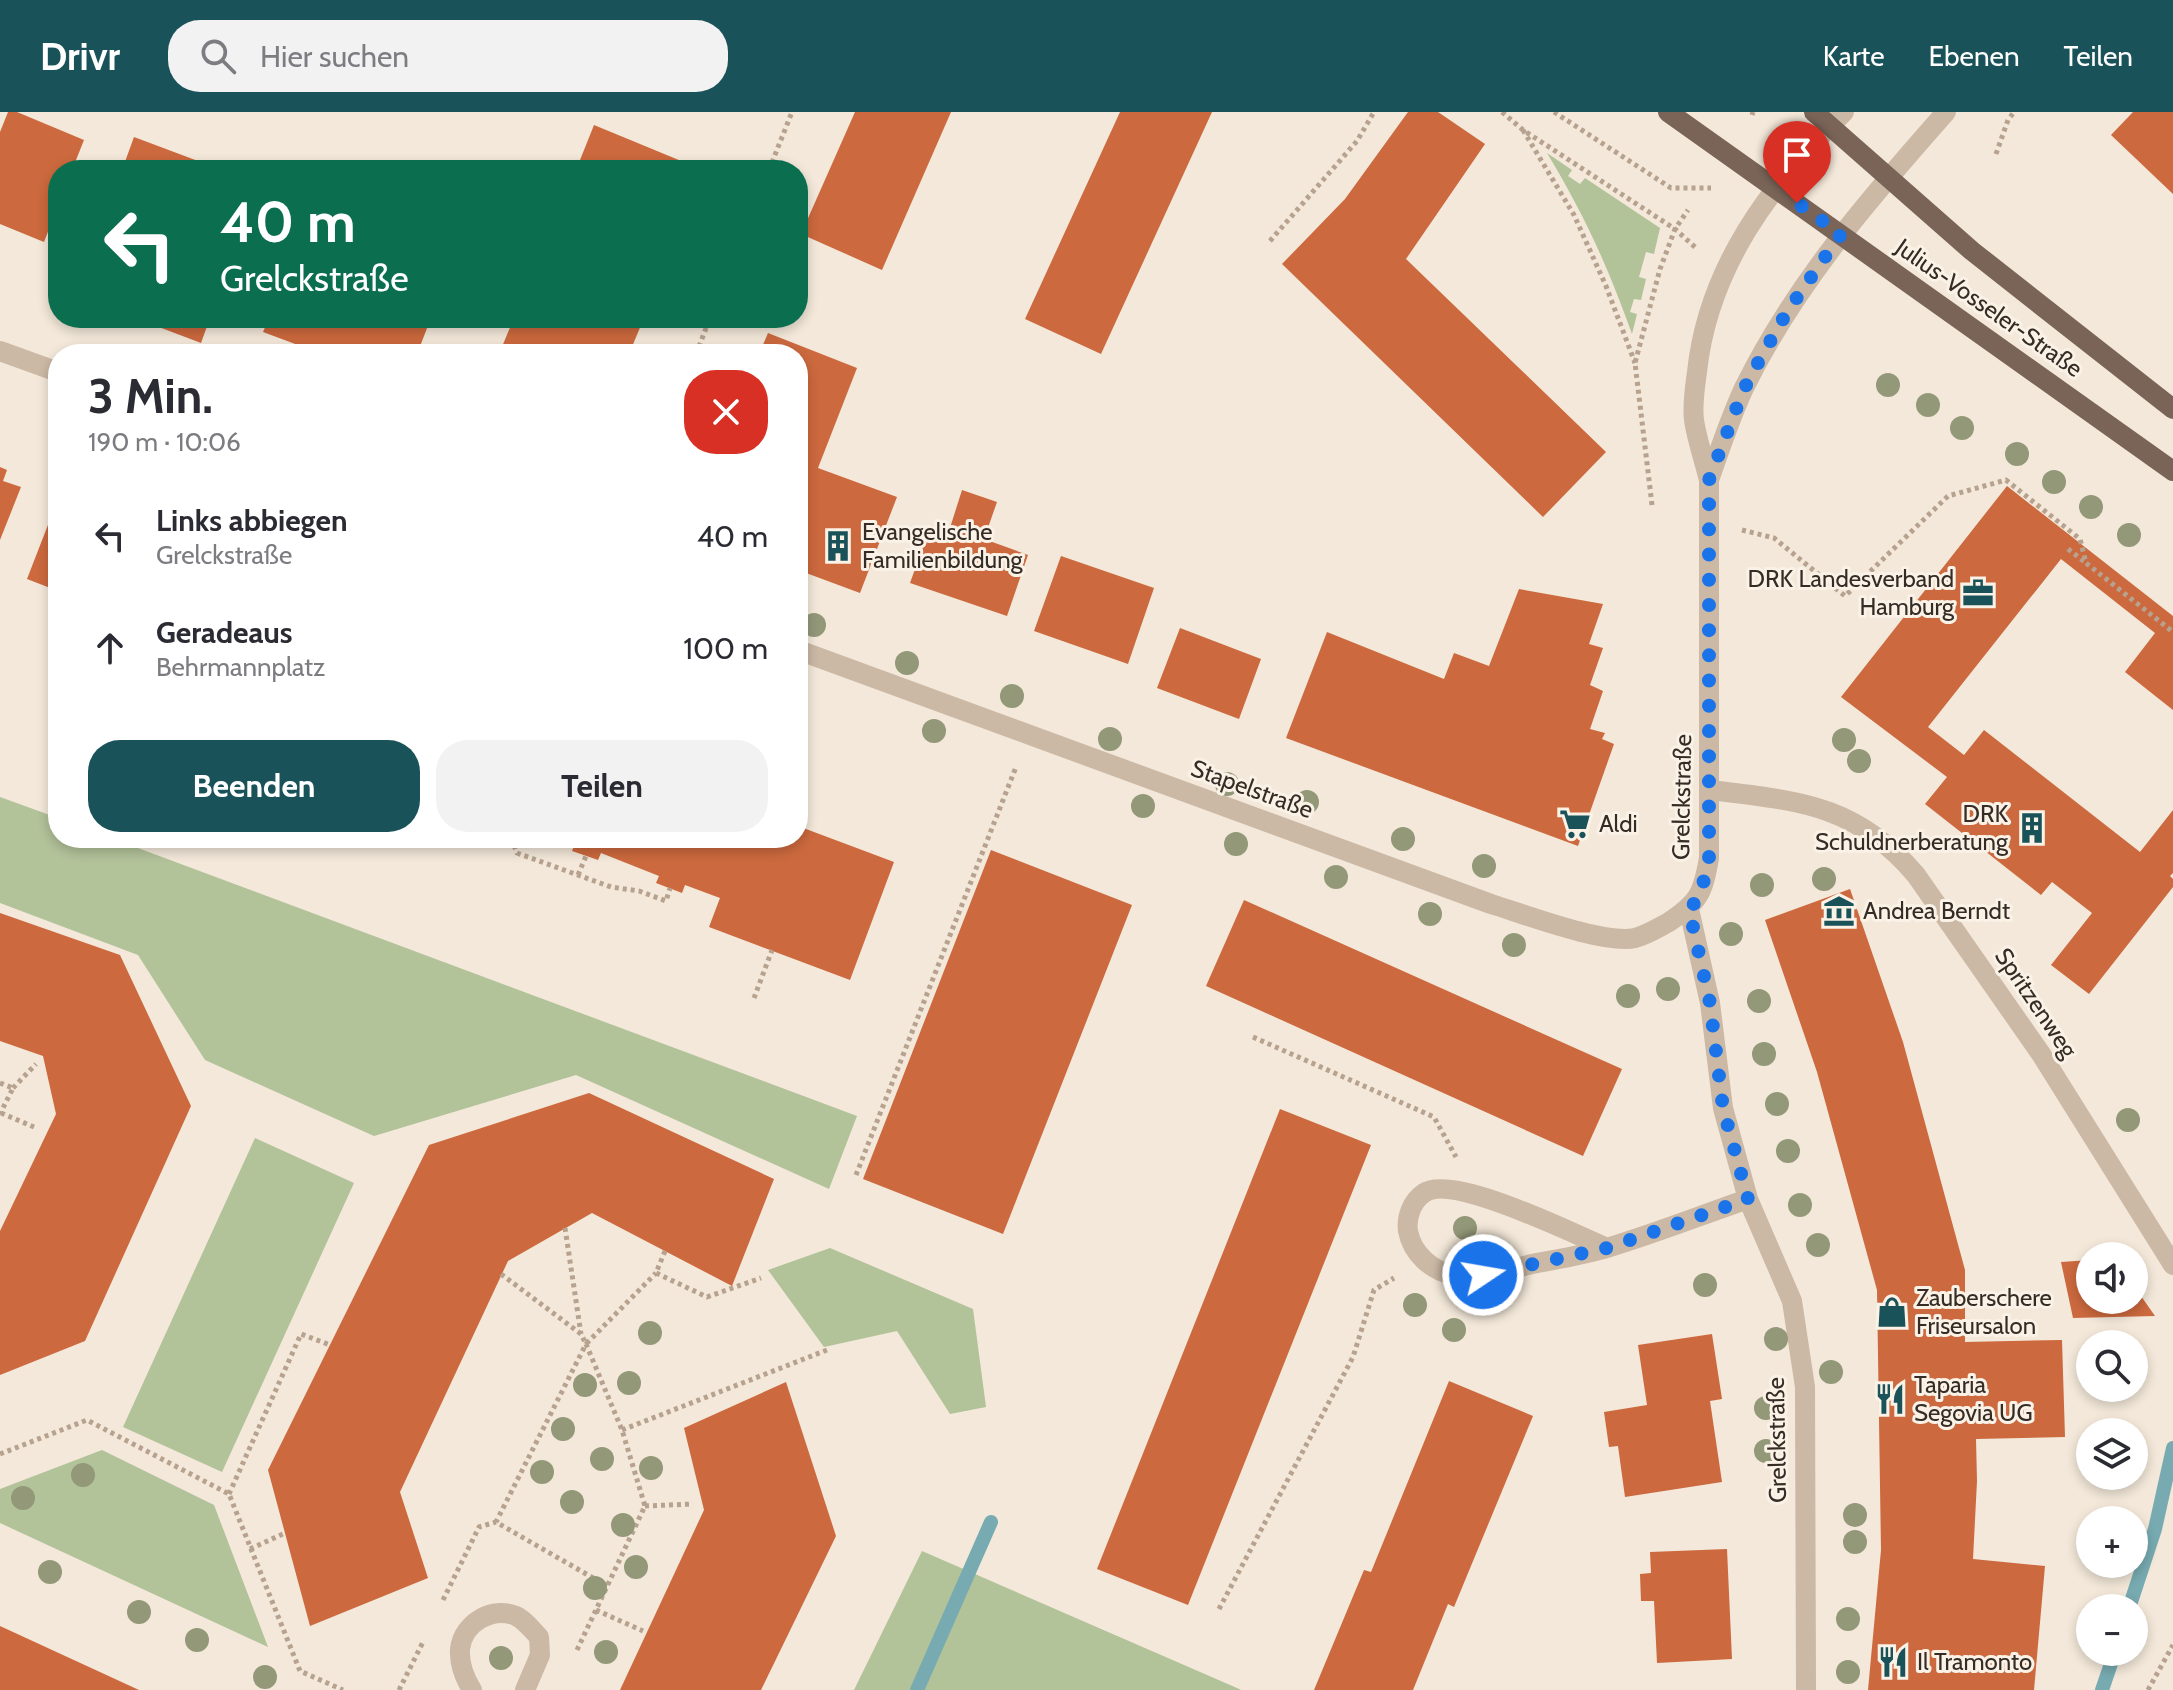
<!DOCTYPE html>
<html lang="de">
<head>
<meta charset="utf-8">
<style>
	:root { --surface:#fff; --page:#f2f2f3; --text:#2b2b33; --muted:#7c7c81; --accent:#1a525a }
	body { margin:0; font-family:Cabin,sans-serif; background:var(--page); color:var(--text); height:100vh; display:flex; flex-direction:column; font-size:30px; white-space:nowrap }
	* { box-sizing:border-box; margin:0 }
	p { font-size:26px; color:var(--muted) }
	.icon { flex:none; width:44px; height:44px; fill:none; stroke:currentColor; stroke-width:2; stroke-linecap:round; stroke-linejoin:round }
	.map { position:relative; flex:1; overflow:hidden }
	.sheet { position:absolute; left:48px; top:232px; width:760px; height:504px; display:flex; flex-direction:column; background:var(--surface); border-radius:32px; box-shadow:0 4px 12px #0003 }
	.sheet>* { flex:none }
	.banner { position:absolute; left:48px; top:48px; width:760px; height:168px; border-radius:32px; box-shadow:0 4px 12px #0003; background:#0b6e4f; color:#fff; overflow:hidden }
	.fabs { position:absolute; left:2076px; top:1130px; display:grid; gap:16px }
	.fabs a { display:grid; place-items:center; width:72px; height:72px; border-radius:50%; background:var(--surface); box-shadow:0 4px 12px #0003; font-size:40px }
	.pin { position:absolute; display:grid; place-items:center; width:68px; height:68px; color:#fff; margin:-82px -34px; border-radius:50% 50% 50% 0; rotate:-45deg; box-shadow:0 0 8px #0007 }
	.pin .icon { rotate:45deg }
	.me { position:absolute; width:88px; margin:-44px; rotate:78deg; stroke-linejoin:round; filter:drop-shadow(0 0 6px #0008) }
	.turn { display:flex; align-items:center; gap:28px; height:168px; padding:0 40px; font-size:36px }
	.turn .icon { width:104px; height:104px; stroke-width:2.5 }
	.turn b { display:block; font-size:56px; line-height:68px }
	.round { display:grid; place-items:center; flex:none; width:84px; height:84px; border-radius:32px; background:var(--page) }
	.summary { display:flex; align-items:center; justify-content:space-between; height:136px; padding:0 40px }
	h1 { font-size:48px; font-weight:700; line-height:60px }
	.primary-button { display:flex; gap:16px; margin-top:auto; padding:16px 40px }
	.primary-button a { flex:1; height:92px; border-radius:32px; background:var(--accent); color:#fff; font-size:32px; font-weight:700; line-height:92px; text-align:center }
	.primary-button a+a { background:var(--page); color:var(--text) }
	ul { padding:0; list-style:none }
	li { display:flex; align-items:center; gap:24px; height:112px; padding:0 40px }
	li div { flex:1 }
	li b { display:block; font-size:30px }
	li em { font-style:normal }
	header { display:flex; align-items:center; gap:48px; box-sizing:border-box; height:112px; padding:0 40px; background:var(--accent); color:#fff }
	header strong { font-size:38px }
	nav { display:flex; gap:44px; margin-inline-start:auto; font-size:28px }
	.search { width:560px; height:72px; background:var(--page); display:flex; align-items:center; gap:20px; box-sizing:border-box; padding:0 28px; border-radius:32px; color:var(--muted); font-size:30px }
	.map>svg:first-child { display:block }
	.green { fill:#b2c299 }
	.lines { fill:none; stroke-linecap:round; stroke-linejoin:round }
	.stream { stroke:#77abb1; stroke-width:14 }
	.building { fill:#cc693e }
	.path { stroke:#b7a28f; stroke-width:5; stroke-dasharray:4 4; stroke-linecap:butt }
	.street { stroke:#cbb8a5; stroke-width:20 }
	.primary { stroke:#796457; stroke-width:20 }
	.tree { fill:#929878 }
	.route { stroke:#1a73e8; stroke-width:14; stroke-dasharray:0 25.2 }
	.labels { text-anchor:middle; stroke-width:6; stroke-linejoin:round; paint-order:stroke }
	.street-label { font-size:24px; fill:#362c26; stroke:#faf2e6 }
	.poi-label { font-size:24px; fill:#362c26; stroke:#faf2e6; text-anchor:start }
</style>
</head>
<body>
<header>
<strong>Drivr</strong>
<div class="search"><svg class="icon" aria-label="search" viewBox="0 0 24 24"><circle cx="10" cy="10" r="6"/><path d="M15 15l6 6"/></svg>Hier suchen</div>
<nav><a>Karte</a><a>Ebenen</a><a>Teilen</a></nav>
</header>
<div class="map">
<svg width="2173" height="1578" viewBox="0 0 2173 1578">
	<rect width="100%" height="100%" fill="#f3e8d9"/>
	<path class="green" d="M1547,41L1572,58L1568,64L1580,72L1585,66L1660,116L1654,142L1646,140L1639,165L1646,167L1641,188L1634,187L1630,200L1637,202L1632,222C1608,155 1584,102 1547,41Z
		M0,685L58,706V726H111L857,1004L829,1077L576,963L374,1024L205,948L138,843L0,791Z
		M255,1026L354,1071L222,1360L123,1315Z
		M830,1136L973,1197L986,1295L950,1302L897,1219L824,1235L768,1158Z
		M102,1338L214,1393L268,1535L0,1411V1377Z
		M922,1439L1237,1576L1241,1578H854Z"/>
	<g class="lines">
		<path class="stream" d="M2129,1496L2155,1417L2173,1336
			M917,1578L991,1410
			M2102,1578L2115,1540"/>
	</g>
	<path class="building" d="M8,0H17L84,28L72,58H58V94L44,130L0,112V20Z
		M855,0H951L882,158L801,122Z
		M1120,0H1212L1101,242L1025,207Z
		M1408,0H1438L1485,32L1406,147L1606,340L1543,405L1282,152L1345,87Z
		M2133,0H2173V82L2111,23Z
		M594,13L703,58H576Z
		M134,25L222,58H122Z
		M135,206H210L201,231Z
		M269,206H431L417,242H322L263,220Z
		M514,206H644L629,242H499Z
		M768,221L857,256L818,356L897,385L860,481L798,458V242H759Z
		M0,355L7,358L3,369L21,375L0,428Z
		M2007,374L2173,504V598L2125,560L2155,521L2061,447L1928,615L1964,643L1984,618L2140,740L2173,698V761L2170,764L2173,767V775L2089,882L2051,853L2092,801L2052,770L2041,783L1925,692L1947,665L1841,585Z
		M962,378L997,390L984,427L1028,443L1007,504L910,471L931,413L949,419Z
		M58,387V479L27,467Z
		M1061,444L1154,476L1128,552L1034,519Z
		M1519,477L1603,492L1589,532L1603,536L1590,573L1603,579L1590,617L1605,621L1602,627L1614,632L1578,734L1286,626L1327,520L1444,567L1454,541L1489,554Z
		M1180,516L1261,547L1239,607L1157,576Z
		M798,714L894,750L850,868L709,815L720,786L685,773L682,781L656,771L659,764L601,741L598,748L572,739L575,732L561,726H798Z
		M991,738L1132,793L1003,1122L863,1067Z
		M1850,777L1903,930L1965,1158V1230L2062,1228L2065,1325L1976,1327L1977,1369L1973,1447L2045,1454L2034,1578H1868L1881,1438L1877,1178L1817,960L1765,808Z
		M1244,788L1622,957L1583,1044L1206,874Z
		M0,801L120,843L191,994L85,1229L0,1263V1119L56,1002L43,944L0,929Z
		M589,981L774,1067L732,1174L592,1101L508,1149L400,1380L428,1466L310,1514L268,1358L429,1033Z
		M1280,997L1371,1033L1188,1493L1097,1457Z
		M2090,1148V1188H2134V1174L2155,1204L2073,1206L2061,1150Z
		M1712,1222L1722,1287L1710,1289L1722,1370L1625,1385L1618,1334L1609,1335L1604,1300L1647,1293L1638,1233Z
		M1449,1269L1533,1304L1454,1495L1448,1492L1413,1578H1314L1364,1458L1371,1460Z
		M786,1270L836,1424L761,1578H620L704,1398L684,1316Z
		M1727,1437L1732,1547L1657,1551L1654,1489H1641L1640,1462L1651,1461L1650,1440Z
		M0,1514L139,1578H0Z"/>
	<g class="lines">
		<path class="path" d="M1502,0L1523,18L1675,117L1696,136
			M1554,0L1671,76H1711
			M1752,3L1753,0
			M1523,18L1574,103L1606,174L1635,251
			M1996,42L2008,8L2014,0
			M769,58L792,0
			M1270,129L1357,29L1374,0
			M696,242L710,206
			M1652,393L1635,251L1660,157L1675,117L1688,98
			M1742,418L1774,426L1845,484L1948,384L2006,368L2080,427L2086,451L2173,520
			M2068,437L2085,450
			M511,726L517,741L611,775L639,779L666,789L670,776
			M578,763L586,744
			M754,886L772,838
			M1253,925L1434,1005L1456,1045
			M0,971L13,976L0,1002
			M13,976L36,952
			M1,1001L34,1015
			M856,1063L1016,655
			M565,1116L581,1222
			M665,1139L656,1161L707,1185L761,1166
			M501,1162L581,1222L586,1232L656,1161
			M622,1318L827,1238
			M0,1342L87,1308L229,1382L300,1559L343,1578
			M229,1382L301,1222L330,1233
			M645,1394L693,1392
			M250,1437L285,1421
			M443,1488L479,1415L496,1410
			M1219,1497L1353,1245L1374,1178L1394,1166
			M596,1498L643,1519
			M577,1538L645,1394L622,1318L586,1232L496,1410L607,1474
			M399,1578L423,1530
			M2148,1578L2173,1533"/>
		<path class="street" d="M0,239L58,260
			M1709,368C1720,337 1730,306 1744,276C1795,172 1870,86 1946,0
			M798,538L1491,792C1524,802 1605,833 1635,826C1647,823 1658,816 1669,810C1699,790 1703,781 1709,746V368C1704,348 1697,328 1694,308C1692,293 1695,275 1697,260C1708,155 1771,72 1844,0
			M1710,678C1797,689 1855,691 1916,763L2041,942L2173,1153
			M1689,797L1710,891L1723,996L1748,1087L1792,1189L1805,1275L1806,1578
			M1607,1136C1574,1122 1452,1061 1424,1081C1412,1089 1406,1105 1408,1119C1412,1141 1431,1159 1454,1163C1479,1167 1507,1158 1532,1152C1558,1147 1585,1143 1610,1135C1656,1121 1702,1103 1748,1087
			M472,1578C464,1565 459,1552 460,1537C463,1511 492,1494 516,1504C525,1508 532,1518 539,1525L540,1543L525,1578"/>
		<path class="primary" d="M1668,0L2173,359
			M1814,0L1972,139L2173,297"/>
	</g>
	<g class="tree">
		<circle cx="1888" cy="273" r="12"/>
		<circle cx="1928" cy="293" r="12"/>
		<circle cx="1962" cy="316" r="12"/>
		<circle cx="2017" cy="342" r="12"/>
		<circle cx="2054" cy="370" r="12"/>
		<circle cx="2091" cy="395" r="12"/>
		<circle cx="2129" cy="423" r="12"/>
		<circle cx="814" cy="513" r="12"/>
		<circle cx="907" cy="551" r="12"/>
		<circle cx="1012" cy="584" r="12"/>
		<circle cx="934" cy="619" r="12"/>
		<circle cx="1110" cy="627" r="12"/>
		<circle cx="1844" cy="628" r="12"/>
		<circle cx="1859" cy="649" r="12"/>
		<circle cx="1227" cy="672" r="12"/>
		<circle cx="1307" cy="690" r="12"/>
		<circle cx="1143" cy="694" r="12"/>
		<circle cx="1403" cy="727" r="12"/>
		<circle cx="1236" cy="732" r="12"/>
		<circle cx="1484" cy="754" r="12"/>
		<circle cx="1336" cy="765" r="12"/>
		<circle cx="1824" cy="767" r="12"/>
		<circle cx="1762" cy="773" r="12"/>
		<circle cx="1430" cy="802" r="12"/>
		<circle cx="1731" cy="822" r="12"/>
		<circle cx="1514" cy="833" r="12"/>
		<circle cx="1668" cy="877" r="12"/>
		<circle cx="1628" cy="884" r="12"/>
		<circle cx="1759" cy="889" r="12"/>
		<circle cx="1764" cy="942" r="12"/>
		<circle cx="1777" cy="992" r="12"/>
		<circle cx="2128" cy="1008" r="12"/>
		<circle cx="1788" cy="1039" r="12"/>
		<circle cx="1800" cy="1093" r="12"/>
		<circle cx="1465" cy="1116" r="12"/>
		<circle cx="1818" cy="1133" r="12"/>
		<circle cx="1705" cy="1173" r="12"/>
		<circle cx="1415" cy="1193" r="12"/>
		<circle cx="1454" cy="1218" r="12"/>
		<circle cx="650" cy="1221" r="12"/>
		<circle cx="1776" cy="1227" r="12"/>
		<circle cx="1831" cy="1260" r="12"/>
		<circle cx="629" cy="1271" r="12"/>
		<circle cx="585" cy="1273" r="12"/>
		<circle cx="1766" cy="1296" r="12"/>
		<circle cx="563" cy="1317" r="12"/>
		<circle cx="1766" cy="1339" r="12"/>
		<circle cx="602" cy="1347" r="12"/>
		<circle cx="651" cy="1356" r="12"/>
		<circle cx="542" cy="1360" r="12"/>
		<circle cx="83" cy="1363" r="12"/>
		<circle cx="23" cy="1386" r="12"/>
		<circle cx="572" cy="1390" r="12"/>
		<circle cx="1855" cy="1403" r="12"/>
		<circle cx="623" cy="1413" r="12"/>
		<circle cx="1855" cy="1430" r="12"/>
		<circle cx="636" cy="1455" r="12"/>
		<circle cx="50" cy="1460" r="12"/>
		<circle cx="595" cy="1476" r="12"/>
		<circle cx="139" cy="1500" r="12"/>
		<circle cx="1848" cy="1507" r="12"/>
		<circle cx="197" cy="1528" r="12"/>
		<circle cx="606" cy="1540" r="12"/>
		<circle cx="501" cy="1546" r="12"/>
		<circle cx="1848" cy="1560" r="12"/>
		<circle cx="265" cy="1565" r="12"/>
	</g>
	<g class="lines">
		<path class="route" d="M1483,1163L1607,1136L1748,1087L1723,996L1710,891L1689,797L1700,785L1709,746V368L1743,279L1759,249L1787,200L1841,122L1797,91"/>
	</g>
	<defs>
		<symbol id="building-bare" viewBox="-9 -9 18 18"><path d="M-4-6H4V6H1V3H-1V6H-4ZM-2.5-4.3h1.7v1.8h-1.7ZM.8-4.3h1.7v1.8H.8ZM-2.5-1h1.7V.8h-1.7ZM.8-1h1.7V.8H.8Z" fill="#1a525a" stroke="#faf2e6" stroke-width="2.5" paint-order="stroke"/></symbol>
		<symbol id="office-bare" viewBox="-9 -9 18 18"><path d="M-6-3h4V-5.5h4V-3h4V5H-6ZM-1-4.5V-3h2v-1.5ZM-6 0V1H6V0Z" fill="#1a525a" stroke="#faf2e6" stroke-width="2.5" paint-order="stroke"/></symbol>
		<symbol id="supermarket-bare" viewBox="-9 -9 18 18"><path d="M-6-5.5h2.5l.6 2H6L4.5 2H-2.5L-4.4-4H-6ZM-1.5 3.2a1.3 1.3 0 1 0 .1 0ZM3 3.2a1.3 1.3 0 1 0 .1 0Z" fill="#1a525a" stroke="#faf2e6" stroke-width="2.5" paint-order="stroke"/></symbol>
		<symbol id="museum-bare" viewBox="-9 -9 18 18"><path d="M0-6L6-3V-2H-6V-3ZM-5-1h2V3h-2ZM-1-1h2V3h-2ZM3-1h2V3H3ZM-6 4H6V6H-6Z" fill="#1a525a" stroke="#faf2e6" stroke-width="2.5" paint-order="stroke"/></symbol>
		<symbol id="shop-bare" viewBox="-9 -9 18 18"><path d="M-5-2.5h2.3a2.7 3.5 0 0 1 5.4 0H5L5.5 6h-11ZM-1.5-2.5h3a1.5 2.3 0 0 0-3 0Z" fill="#1a525a" stroke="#faf2e6" stroke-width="2.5" paint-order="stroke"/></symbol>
		<symbol id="restaurant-bare" viewBox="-9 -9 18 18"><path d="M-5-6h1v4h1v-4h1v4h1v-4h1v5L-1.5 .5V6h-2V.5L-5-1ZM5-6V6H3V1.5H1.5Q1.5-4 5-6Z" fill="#1a525a" stroke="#faf2e6" stroke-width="2.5" paint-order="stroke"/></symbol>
	</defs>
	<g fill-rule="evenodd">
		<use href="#building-bare" x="816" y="412" width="44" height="44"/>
		<use href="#office-bare" x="1956" y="459" width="44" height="44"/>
		<use href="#supermarket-bare" x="1553" y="690" width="44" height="44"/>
		<use href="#building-bare" x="2010" y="694" width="44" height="44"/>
		<use href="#museum-bare" x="1817" y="777" width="44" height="44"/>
		<use href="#shop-bare" x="1870" y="1178" width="44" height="44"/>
		<use href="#restaurant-bare" x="1868" y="1265" width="44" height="44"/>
		<use href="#restaurant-bare" x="1871" y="1528" width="44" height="44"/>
	</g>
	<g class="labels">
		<g class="street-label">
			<text transform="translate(1989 196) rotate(35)" y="8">Julius-Vosseler-Straße</text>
			<text transform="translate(1252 677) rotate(20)" y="8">Stapelstraße</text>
			<text transform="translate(1682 685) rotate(-89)" y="8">Grelckstraße</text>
			<text transform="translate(2036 891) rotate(56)" y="8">Spritzenweg</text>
			<text transform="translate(1777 1328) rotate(-91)" y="8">Grelckstraße</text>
		</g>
		<g class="poi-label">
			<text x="862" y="428">Evangelische<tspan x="862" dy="28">Familienbildung</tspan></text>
			<text x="1954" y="475" text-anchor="end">DRK Landesverband<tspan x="1954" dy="28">Hamburg</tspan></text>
			<text x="2008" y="710" text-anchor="end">DRK<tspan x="2008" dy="28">Schuldnerberatung</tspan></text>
			<text x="1599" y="720">Aldi</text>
			<text x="1863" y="807">Andrea Berndt</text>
			<text x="1916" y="1194">Zauberschere<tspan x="1916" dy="28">Friseursalon</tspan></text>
			<text x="1914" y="1281">Taparia<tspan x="1914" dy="28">Segovia UG</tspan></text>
			<text x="1917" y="1558">Il Tramonto</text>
		</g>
	</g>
</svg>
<div class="fabs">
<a><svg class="icon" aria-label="sound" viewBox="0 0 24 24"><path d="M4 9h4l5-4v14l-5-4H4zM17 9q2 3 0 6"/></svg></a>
<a><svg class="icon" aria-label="search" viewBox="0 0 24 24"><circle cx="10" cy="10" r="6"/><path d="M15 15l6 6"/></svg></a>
<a><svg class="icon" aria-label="layers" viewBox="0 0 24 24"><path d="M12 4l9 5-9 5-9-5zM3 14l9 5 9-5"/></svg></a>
<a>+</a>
<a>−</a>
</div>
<div class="pin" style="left:1797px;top:91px;background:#d93025"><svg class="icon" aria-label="arrive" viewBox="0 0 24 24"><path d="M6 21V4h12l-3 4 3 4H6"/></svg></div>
<svg class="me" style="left:1483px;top:1163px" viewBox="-20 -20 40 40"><circle r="17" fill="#1a73e8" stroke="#fff" stroke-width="3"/><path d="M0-11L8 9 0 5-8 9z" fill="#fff"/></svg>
<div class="banner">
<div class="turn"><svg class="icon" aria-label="left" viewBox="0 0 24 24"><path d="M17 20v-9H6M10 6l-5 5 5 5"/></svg><div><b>40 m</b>Grelckstraße</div></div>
</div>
<section class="sheet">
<div class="summary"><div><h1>3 Min.</h1><p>190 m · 10:06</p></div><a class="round" style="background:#d93025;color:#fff"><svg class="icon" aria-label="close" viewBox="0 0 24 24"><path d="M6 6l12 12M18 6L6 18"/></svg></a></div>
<ul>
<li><svg class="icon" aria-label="left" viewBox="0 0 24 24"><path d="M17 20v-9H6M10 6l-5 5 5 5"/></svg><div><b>Links abbiegen</b><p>Grelckstraße</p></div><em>40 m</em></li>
<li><svg class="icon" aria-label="ahead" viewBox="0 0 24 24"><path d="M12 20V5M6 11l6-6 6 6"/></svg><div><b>Geradeaus</b><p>Behrmannplatz</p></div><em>100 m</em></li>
</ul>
<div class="primary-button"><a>Beenden</a><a>Teilen</a></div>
</section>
</div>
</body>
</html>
